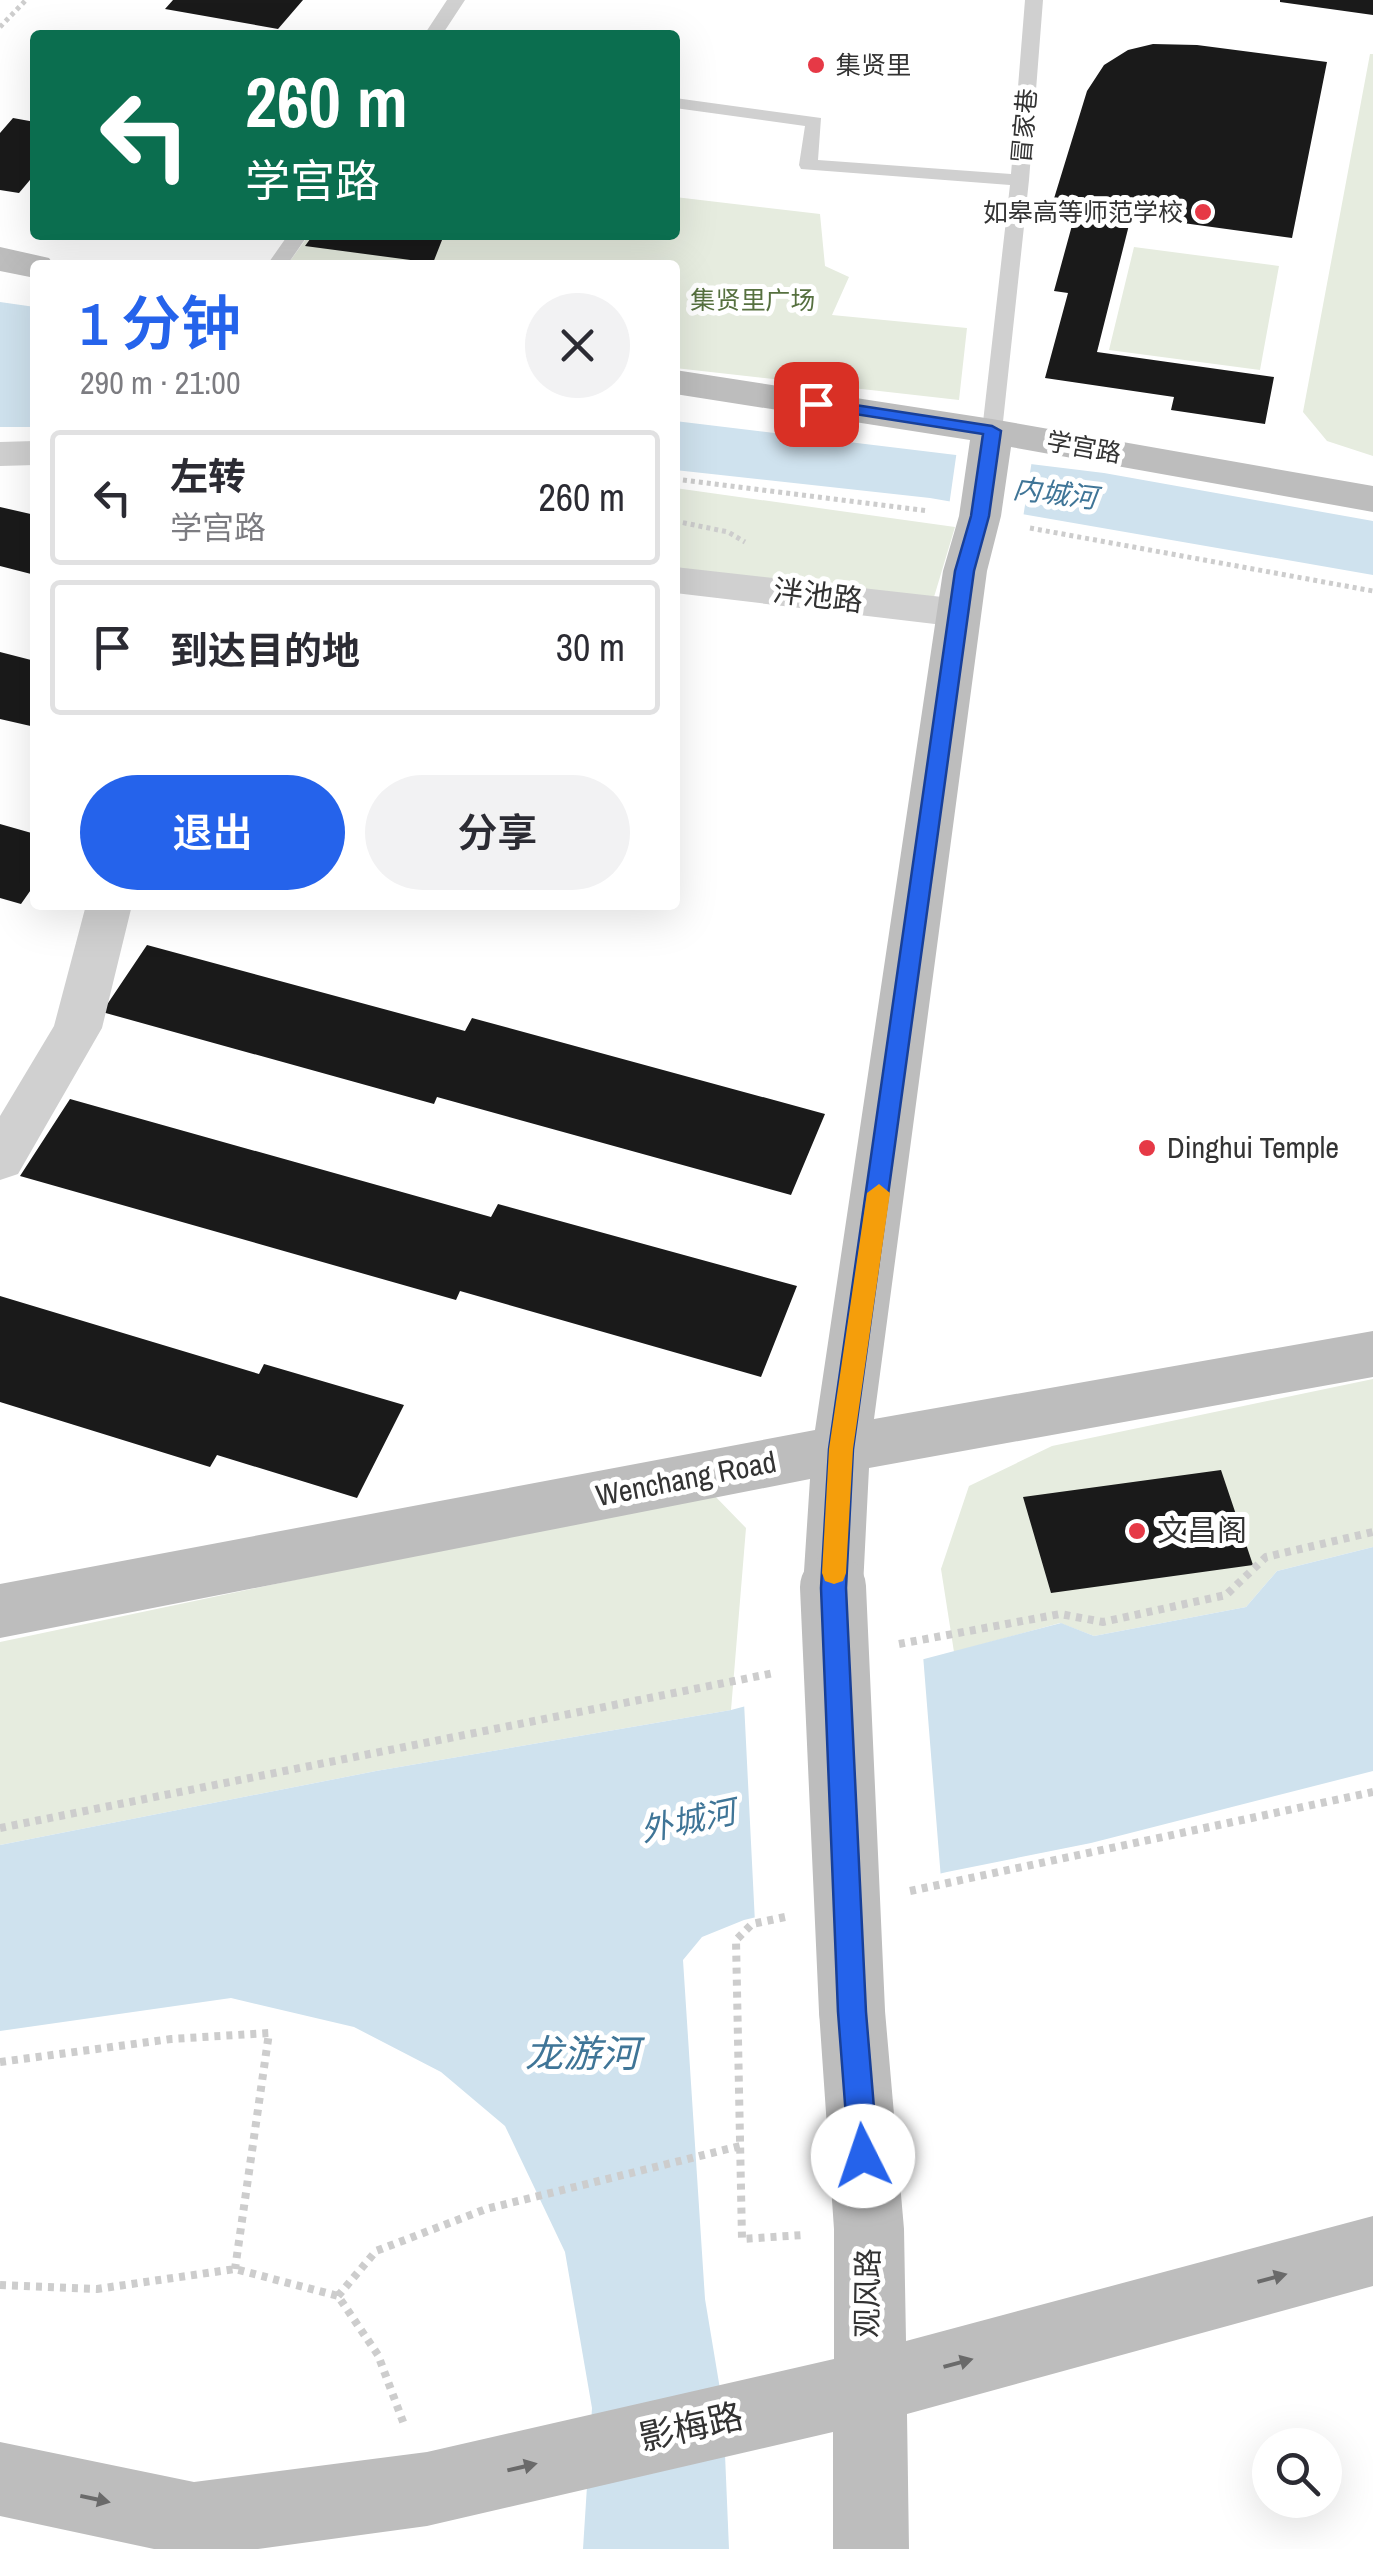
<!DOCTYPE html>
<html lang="zh">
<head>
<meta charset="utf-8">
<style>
	:root { --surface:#fff; --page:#f2f2f3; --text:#2b2b33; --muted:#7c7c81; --line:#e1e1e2; --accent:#2563eb }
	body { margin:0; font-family:"Archivo Narrow","Noto Sans SC",sans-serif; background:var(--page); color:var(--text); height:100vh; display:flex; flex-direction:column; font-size:38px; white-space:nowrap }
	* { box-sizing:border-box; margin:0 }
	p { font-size:32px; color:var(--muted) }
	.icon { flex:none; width:55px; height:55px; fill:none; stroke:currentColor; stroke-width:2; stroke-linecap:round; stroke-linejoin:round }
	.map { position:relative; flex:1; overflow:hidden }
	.details { position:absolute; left:30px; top:260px; width:650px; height:650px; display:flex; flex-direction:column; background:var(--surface); border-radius:10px; box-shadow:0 10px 40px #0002 }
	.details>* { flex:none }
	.banner { position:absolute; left:30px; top:30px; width:650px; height:210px; border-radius:10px; box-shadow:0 10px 40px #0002; background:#0b6e4f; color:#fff; overflow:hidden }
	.fabs { position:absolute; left:1252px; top:2428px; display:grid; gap:20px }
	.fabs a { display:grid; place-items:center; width:90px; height:90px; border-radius:50%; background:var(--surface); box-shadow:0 10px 40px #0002; font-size:50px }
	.pin { position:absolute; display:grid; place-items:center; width:85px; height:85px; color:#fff; margin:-42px; border-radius:20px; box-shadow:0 5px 15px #0006 }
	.me { position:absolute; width:110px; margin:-55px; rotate:356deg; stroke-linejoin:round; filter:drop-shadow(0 0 8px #0008) }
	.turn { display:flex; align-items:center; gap:35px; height:210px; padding:0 50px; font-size:45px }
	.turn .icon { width:130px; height:130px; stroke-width:2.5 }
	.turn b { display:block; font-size:70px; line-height:85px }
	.round { display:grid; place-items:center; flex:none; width:105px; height:105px; border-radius:52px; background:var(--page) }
	.overview { display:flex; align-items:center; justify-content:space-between; height:170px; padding:0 50px }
	h1 { font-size:60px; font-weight:600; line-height:75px; color:var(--accent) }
	.cta { display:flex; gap:20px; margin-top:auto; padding:20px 50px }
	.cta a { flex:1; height:115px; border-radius:60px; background:var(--accent); color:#fff; font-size:40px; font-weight:600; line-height:115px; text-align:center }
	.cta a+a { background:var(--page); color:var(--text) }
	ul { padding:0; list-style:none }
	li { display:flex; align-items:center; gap:30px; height:135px; margin:0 20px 15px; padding:0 30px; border:5px solid var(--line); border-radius:10px }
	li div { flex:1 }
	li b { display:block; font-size:38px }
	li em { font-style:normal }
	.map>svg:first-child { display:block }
	.green { fill:#e6ecdf }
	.water { fill:#cfe2ee }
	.pier { fill:#fff }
	.building { fill:#1a1a1a }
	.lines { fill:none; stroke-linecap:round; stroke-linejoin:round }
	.path-far1 { stroke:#cdcdcd; stroke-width:5; stroke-dasharray:4 4; stroke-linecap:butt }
	.path { stroke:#cdcdcd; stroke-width:8; stroke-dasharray:6 6; stroke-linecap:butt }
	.lane { fill:#d0d0d0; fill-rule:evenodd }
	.street { fill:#d0d0d0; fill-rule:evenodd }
	.secondary { fill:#bdbdbd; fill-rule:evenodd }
	.secondary-bridge { stroke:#bdbdbd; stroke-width:66 }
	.oneway { fill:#6a6a6a }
	.route { fill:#2563eb; stroke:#184099; stroke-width:2.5 }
	.slow { fill:#f59e0b }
	.poi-dot { fill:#e63946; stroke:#fff; stroke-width:4 }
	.labels { text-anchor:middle; stroke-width:10; stroke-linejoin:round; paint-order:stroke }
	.far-poi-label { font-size:25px; fill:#333; stroke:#fff; text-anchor:start }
	.far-street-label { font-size:25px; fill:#333; stroke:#fff }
	.far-park-label { font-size:25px; fill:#56703f; stroke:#fff }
	.far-water-label { font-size:28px; font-style:italic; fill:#3f7597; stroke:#fff }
	.street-label { font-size:30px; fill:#333; stroke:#fff }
	.poi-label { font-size:30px; fill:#333; stroke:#fff; text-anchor:start }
	.water-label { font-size:32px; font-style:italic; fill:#3f7597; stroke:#fff }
	.near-street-label { font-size:35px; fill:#333; stroke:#fff }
	.near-water-label { font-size:38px; font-style:italic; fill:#3f7597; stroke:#fff }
</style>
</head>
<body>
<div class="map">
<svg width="1373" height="2549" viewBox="0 0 1373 2549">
	<rect width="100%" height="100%" fill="#fff"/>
	<path class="green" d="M1370,54H1373V456L1327,441L1303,412Z
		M675,197L820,214L825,266L849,277L832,315L967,328L959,400L675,368V265H287L309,235H675Z
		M1134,247L1279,266L1260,370L1109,350Z
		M675,488L955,527L931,607L675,576Z
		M1373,1379V1547L1277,1571L1246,1607L1094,1636L1060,1623L954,1652L941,1569L969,1486L1052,1446Z
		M711,1492L746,1528L731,1710L376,1771L0,1845V1642Z"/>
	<path class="water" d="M0,302L35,307V427H0Z
		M675,421L1104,473L1373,521V575L930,498L675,470Z
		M1373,1547V1771L1091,1843L947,1872L744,1920L702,1937L683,1960L705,2299L723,2407L729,2549H583L592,2408L565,2252L505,2126L441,2072L354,2027L231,1998L0,2031V1845L376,1771L731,1710L1061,1623L1094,1636L1246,1607L1277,1571Z"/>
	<path class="pier" d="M957,450L1032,460L1023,518L949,506Z
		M923,1655L941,1879L755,1923L744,1702Z"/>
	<path class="building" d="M173,0H303L278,29L165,9Z
		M1280,0H1373V15L1280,2Z
		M1153,44L1197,45L1327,62L1292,238L1052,205L1087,91L1104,65L1128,50Z
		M13,118L35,122V174L19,193L0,190V133Z
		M1074,218L1129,225L1097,352L1274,377L1265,424L1171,410L1174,397L1045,378L1068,293L1054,291Z
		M313,235H444L433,263L305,246Z
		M0,507L35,515V575L0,566Z
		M0,652L35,661V727L0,719Z
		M0,824L35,834V884L21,904L0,898Z
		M147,945L465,1031L472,1018L825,1114L791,1195L437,1097L434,1104L102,1012Z
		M70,1099L491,1217L498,1204L797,1286L761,1377L460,1291L456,1300L20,1176Z
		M0,1296L259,1374L264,1364L404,1405L357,1498L217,1455L210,1467L0,1402Z
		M1221,1470L1253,1565L1051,1593L1023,1497Z"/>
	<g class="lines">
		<path class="path-far1" d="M0,27L26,0
			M675,479L929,511
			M675,521L728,532L745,542
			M1030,528L1373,591"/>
		<path class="path" d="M899,1644L1060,1614L1103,1622L1226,1595L1266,1557L1373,1532
			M0,1828L774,1673
			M910,1891L1373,1792
			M785,1917L752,1924L736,1940L742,2239L803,2235
			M0,2062L171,2039L269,2033L235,2269
			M0,2285L97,2289L235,2269L338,2296L378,2355L405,2427
			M338,2296L376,2251L486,2209L740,2146"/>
		<path class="lane" d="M447,0H465L442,35H424Z
			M1025,0H1043L1029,180L1002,431L992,437L982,431L1010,185L801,169L799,165L805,126L675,108V98L821,118L818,160L1011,174Z
			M288,235H308L287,265H267Z"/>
		<path class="street" d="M35,441V465L0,466V442Z
			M675,567L960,599L975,603L981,613L975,623L960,627L675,593Z
			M86,905H132L102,1028L18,1174L0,1180V1116L54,1026Z"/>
		<path class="secondary" d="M0,247L49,258L54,265H35V278L0,271Z
			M675,370L992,419L1373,486V512L1011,447L1001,516L987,571L874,1419L1373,1331V1377L869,1468L863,1587L854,1606L833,1613L812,1606L803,1587L810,1479L0,1638V1584L815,1430L943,571L959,516L970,440L675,394Z
			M852,1978L876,1988L885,2011L904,2229L906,2341L1373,2216V2286L907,2414L909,2549H833V2432L427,2526L258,2549H154L0,2516V2442L194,2482L427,2452L834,2359V2229L819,2011L828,1988Z"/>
		<path class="secondary-bridge" d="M833,1587L852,2011"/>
	</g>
	<defs><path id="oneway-solid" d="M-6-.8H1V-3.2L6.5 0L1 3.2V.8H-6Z" transform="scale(2.5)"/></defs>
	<g class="oneway">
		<use href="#oneway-solid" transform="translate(1272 2278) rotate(-15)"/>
		<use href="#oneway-solid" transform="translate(958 2363) rotate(-15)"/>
		<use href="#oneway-solid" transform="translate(522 2467) rotate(-13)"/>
		<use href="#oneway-solid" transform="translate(95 2499) rotate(12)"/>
	</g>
	<path class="route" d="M816,399L992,426L1001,431L989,516L974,571L853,1449L846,1588L866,2012L878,2156L873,2167L863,2171L853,2167L849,2156L838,2012L821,1588L829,1449L955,571L971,516L983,434L810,407V400Z"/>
	<path class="slow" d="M879,1184L890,1193L853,1449L846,1573L843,1581L834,1584L825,1581L822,1573L829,1449L867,1193Z"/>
	<g class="poi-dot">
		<circle cx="816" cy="65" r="10"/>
		<circle cx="1203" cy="212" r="10"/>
		<circle cx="1147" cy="1148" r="10"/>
		<circle cx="1137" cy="1531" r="10"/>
	</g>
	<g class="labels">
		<g class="far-poi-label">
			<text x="836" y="74">集贤里</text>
			<text x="1183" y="221" text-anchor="end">如皋高等师范学校</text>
		</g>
		<g class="far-street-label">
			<text transform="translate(1024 126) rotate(-85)" y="9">冒家巷</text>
			<text transform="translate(1084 447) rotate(10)" y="9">学宫路</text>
		</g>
		<g class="far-park-label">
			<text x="753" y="309">集贤里广场</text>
		</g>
		<g class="far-water-label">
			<text transform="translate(1055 493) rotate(7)" y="10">内城河</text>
		</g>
		<g class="street-label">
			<text transform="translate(818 596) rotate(7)" y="10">泮池路</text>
			<text transform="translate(686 1479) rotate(-11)" y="10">Wenchang Road</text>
			<text transform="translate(868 2293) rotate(-89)" y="10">观风路</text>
		</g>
		<g class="poi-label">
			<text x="1167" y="1158">Dinghui Temple</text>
			<text x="1157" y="1541">文昌阁</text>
		</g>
		<g class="water-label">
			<text transform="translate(688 1821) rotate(-12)" y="11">外城河</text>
		</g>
		<g class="near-street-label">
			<text transform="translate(691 2427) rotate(-13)" y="12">影梅路</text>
		</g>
		<g class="near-water-label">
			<text x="582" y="2067">龙游河</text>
		</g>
	</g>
</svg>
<div class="fabs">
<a><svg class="icon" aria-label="search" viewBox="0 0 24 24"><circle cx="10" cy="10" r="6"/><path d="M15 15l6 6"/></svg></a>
</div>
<div class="pin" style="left:816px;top:404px;background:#d93025"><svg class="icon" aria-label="arrive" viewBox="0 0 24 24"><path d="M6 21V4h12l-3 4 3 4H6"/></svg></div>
<svg class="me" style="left:863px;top:2156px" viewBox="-20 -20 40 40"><circle r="19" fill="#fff"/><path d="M0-13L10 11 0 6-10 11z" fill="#2563eb"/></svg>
<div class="banner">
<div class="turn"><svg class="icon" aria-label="left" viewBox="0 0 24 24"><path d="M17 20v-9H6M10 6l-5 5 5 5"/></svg><div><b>260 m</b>学宫路</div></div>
</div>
<section class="details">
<div class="overview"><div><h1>1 分钟</h1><p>290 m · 21:00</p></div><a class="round"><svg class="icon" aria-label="close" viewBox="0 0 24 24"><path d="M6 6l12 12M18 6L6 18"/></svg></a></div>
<ul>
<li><svg class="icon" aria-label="left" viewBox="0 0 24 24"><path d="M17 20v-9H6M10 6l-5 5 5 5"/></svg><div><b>左转</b><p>学宫路</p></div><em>260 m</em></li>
<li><svg class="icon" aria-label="arrive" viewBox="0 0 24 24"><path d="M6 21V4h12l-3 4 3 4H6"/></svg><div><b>到达目的地</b></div><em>30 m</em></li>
</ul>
<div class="cta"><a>退出</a><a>分享</a></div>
</section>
</div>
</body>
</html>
